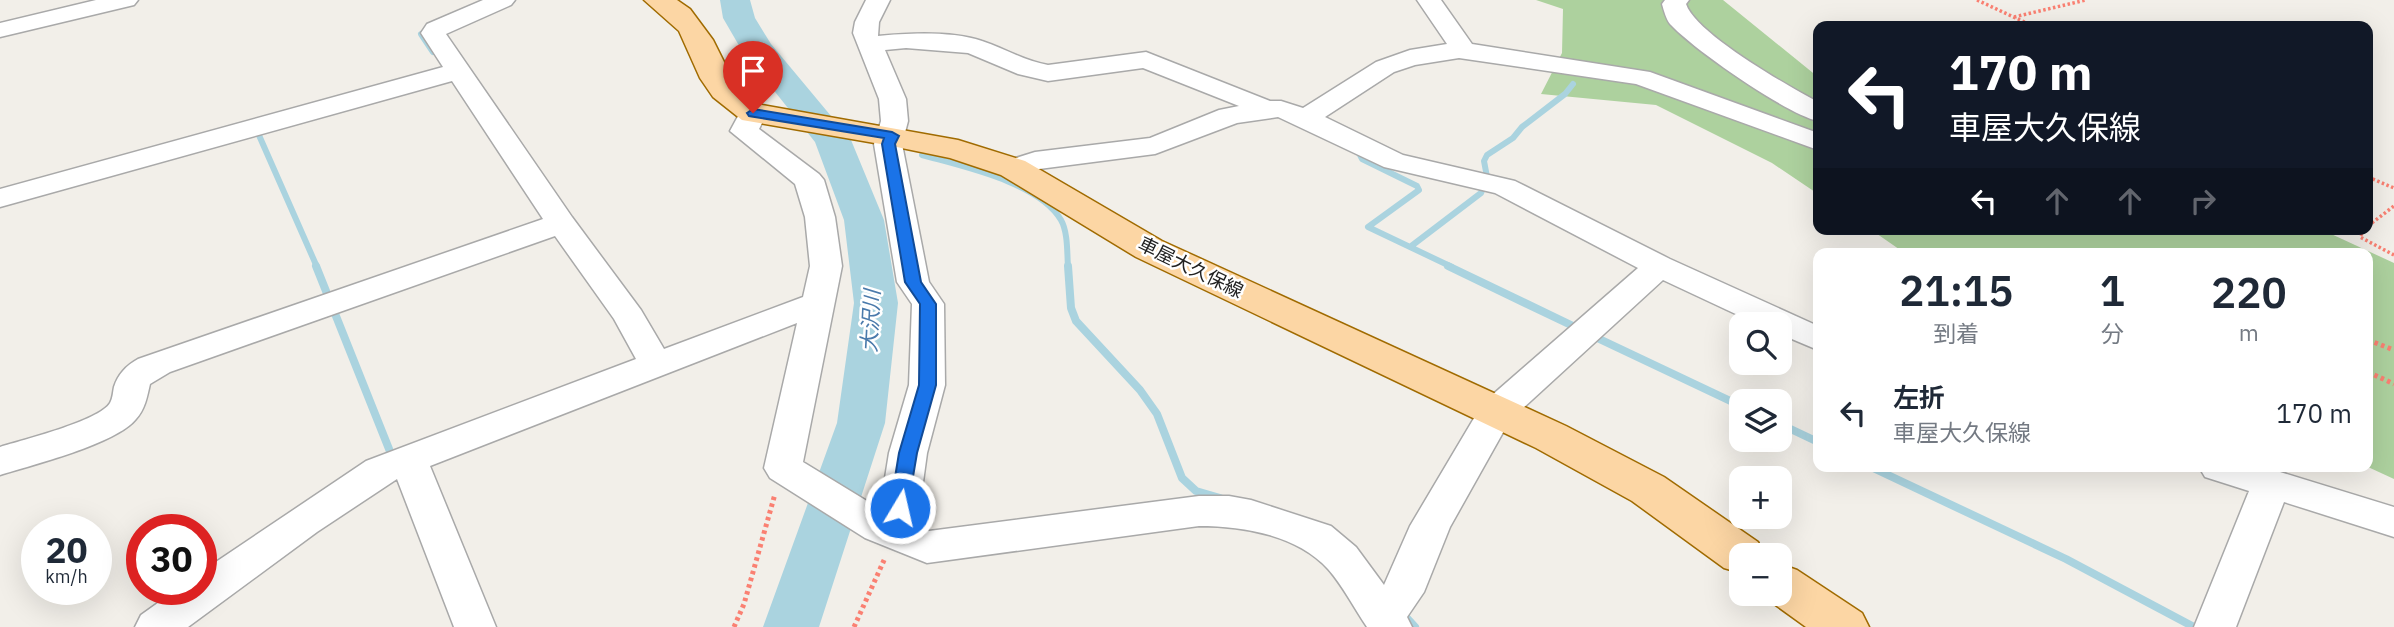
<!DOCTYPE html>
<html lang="ja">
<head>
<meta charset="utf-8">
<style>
	:root { --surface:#fff; --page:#f6f6f7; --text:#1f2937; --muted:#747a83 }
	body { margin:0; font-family:"IBM Plex Sans","Noto Sans JP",sans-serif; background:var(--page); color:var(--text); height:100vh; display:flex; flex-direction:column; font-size:26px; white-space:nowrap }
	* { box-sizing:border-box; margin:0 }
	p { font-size:23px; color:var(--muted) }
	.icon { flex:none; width:38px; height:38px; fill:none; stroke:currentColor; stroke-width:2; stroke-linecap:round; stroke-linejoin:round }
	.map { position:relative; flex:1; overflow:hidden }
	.details { position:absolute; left:1813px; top:248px; width:560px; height:224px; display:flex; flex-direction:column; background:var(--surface); border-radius:14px; box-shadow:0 7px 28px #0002 }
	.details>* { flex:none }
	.banner { position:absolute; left:1813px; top:21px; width:560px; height:214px; border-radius:14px; box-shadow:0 7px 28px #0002; background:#111827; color:#fff; overflow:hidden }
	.tools { position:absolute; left:1729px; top:312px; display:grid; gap:14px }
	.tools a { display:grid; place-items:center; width:63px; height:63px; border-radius:14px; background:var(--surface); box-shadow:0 7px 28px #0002; font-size:35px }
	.speed { position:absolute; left:21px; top:514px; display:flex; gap:14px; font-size:35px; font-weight:700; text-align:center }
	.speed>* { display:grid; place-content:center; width:91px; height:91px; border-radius:50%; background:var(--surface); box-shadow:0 7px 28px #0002; line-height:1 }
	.speed small { font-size:18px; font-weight:400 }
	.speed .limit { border:10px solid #d22; background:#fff; color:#111 }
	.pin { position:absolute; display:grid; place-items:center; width:60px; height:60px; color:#fff; margin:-72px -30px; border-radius:50% 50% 50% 0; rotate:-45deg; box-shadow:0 0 7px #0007 }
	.pin .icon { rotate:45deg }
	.me { position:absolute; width:77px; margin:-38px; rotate:9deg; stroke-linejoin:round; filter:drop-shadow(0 0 5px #0008) }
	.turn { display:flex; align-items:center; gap:24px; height:147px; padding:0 21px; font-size:32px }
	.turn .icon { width:91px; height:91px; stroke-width:2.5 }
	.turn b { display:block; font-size:49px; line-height:60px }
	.lanes { display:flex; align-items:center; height:66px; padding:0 21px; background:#0003; justify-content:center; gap:35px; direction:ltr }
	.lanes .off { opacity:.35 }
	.eta { display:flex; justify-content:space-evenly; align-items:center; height:119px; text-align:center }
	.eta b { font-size:42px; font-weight:600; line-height:49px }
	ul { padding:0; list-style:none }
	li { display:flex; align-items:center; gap:21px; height:91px; padding:0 21px }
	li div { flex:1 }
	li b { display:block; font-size:26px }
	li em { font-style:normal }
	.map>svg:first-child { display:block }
	.forest { fill:#add19e }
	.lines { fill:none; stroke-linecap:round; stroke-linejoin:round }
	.stream-far1 { stroke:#aad3df; stroke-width:6 }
	.stream { stroke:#aad3df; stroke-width:8 }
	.river { fill:#aad3df; fill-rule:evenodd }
	.minor-casing { stroke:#a9a9a9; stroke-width:3 }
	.major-casing { stroke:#a06b00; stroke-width:3 }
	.path-far1 { stroke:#fa8072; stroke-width:3.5; stroke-dasharray:2.5 2.5; stroke-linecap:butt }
	.path { stroke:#fa8072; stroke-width:5; stroke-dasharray:3.5 3.5; stroke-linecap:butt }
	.minor { fill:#fff; fill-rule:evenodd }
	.major { fill:#fcd6a4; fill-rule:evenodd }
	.route { fill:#1a73e8; stroke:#114b97; stroke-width:2 }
	.labels { text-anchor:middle; stroke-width:5; stroke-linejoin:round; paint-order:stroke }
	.street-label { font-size:19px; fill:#222; stroke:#fff }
	.water-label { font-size:21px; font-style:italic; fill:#4a7aab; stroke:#fff }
</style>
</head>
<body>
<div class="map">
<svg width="2394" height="627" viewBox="0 0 2394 627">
	<rect width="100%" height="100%" fill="#f2efe9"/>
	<path class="forest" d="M1536,0H1723L1818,77V194L1772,163L1656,105L1541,94L1562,53L1563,9Z
		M1870,229H2310L2329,233L2394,263V479L2368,467V254H1906Z"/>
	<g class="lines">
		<path class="stream-far1" d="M431,28L421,34L433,52
			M264,131L258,133L317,267
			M1357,149L1362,159L1417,186L1419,190L1368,227L1452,267
			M922,155C961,166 1039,182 1061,220C1068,232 1067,253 1068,267
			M1487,177L1484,161L1487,155L1513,138L1522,127L1565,94L1573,84
			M1410,247L1481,193L1484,186"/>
		<path class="stream" d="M316,266L393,459
			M1068,266L1071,308L1076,321L1140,390L1157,414L1182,478L1196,491L1220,498
			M1448,266L1573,326
			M1593,336L1741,406
			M1780,424L1818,442
			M1871,467L2066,559L2194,627
			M1404,615L1415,627"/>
		<path class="river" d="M720,0H750L755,18L771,44L851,140L884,220L898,303L885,423L819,627H763L837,423L854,303L844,220L815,142L741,49L723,18Z"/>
		<defs>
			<path id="minor" d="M96,0H138L134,5L0,37V23Z
				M483,0H515L511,5L446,34L572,217L641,310L664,349L803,297L810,266L805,217L795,184L730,131L743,107L753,105L763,107L767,113L759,129L819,174L824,180L835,217L842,266L803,462L880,509L889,453L909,385L912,304L897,282L874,144L881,121L879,99L853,33L855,22L866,0H890L879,22L878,36C908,33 953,31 982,41C1004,48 1024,61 1048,65L1146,52L1270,101H1281L1303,108L1376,62L1410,50L1447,44L1417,0H1441L1472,44L1650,72L1818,133V150L1636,84L1459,58L1415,65L1394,72L1325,117L1403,155L1515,181L1670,259L1818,326V350L1780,334V324H1757L1663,280L1510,420L1450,527L1424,592L1407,617L1412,627H1367C1354,608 1343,586 1328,569C1297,535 1243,526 1199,526L927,563L865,538L770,478L764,468L797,323L430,466L496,627H454L397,479L317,532L188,627H135L141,615L176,590H201V572L366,461L636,359L614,319L555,236L170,372L150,384C147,397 145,409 136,419C116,444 32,465 0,475V447C22,440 99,421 110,403C113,398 113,391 114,387C118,374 127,365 138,359L543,219L452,81L0,207V189L443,67L421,33L427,24ZM906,48L968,53L1018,74L1048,81L1143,68L1239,106L1219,110L1150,138L1035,152L1003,162L999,168L1003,174L1013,177L1039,169L1155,154L1237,123L1278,117L1384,167L1495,193L1638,268L1483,403L1410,526L1384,585L1356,547L1331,526L1251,500L1229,496H1199L929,531L917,526L927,453L945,385L944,304L929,282L902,144L908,121L906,99L885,50Z
				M1665,0H1689L1686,4C1696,34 1788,86 1818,102V121C1786,114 1693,49 1670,24C1666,19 1664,11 1662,4Z
				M2199,467H2264L2394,507V537L2284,502L2236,627H2194L2249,491L2205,477Z"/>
			<path id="major" d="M644,0H677L690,9L713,40L735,84L762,105L958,140L1025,161L1162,241L1566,426L1664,477L1758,542L1764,555H1741V573L1724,568L1632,501L1536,448L1136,257L1001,175L950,158L892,146L742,120L713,97L700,78L679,31Z
				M1780,564L1797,570L1862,613L1869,627H1806L1763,596L1761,593H1780Z"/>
		</defs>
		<use href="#minor" class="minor-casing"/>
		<use href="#major" class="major-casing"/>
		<path class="path-far1" d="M1977,0L2033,26
			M2014,17L2086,0
			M2368,177L2394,188
			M2368,226L2394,206
			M2364,229L2360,237L2394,255"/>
		<path class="path" d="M2368,340L2394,350
			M2368,372L2394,384
			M734,627L744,604L775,494
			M854,627L885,558"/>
		<use href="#minor" class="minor"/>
		<use href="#major" class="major"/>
	</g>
	<path class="route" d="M753,109L892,132L899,136L895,144L921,282L936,304V385L917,453L907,512H893L890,508L899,453L919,385L920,304L905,282L882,144L884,138L749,116L747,113Z"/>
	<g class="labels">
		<g class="street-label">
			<text transform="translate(1191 267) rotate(26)" y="7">車屋大久保線</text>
		</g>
		<g class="water-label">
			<text transform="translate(871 321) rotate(-87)" y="7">大沢川</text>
		</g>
	</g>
</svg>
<div class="tools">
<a><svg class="icon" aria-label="search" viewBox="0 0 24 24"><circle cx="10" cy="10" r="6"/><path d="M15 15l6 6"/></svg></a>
<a><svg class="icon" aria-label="layers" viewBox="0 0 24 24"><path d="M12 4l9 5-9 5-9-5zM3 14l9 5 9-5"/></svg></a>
<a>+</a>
<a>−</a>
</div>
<div class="speed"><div>20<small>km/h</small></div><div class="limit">30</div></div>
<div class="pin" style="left:753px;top:113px;background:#d93025"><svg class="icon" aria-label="arrive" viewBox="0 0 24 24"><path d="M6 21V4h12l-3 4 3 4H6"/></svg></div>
<svg class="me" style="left:900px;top:508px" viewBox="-20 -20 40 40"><circle r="17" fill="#1a73e8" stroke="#fff" stroke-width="3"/><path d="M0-11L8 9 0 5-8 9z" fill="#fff"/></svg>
<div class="banner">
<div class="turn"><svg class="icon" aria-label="left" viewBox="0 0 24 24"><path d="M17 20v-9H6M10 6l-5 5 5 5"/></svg><div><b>170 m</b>車屋大久保線</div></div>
<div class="lanes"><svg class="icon" aria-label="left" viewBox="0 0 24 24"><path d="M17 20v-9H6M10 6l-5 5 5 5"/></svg><svg class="icon off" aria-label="ahead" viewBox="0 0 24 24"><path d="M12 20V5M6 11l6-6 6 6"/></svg><svg class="icon off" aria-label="ahead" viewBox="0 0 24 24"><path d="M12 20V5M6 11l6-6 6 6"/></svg><svg class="icon off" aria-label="right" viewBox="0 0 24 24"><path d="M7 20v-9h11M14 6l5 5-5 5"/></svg></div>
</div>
<section class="details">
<div class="eta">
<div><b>21:15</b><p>到着</p></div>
<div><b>1</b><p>分</p></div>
<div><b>220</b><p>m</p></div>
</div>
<ul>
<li><svg class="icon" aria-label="left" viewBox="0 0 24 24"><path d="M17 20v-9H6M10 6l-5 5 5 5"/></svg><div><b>左折</b><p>車屋大久保線</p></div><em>170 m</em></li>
</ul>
</section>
</div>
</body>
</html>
